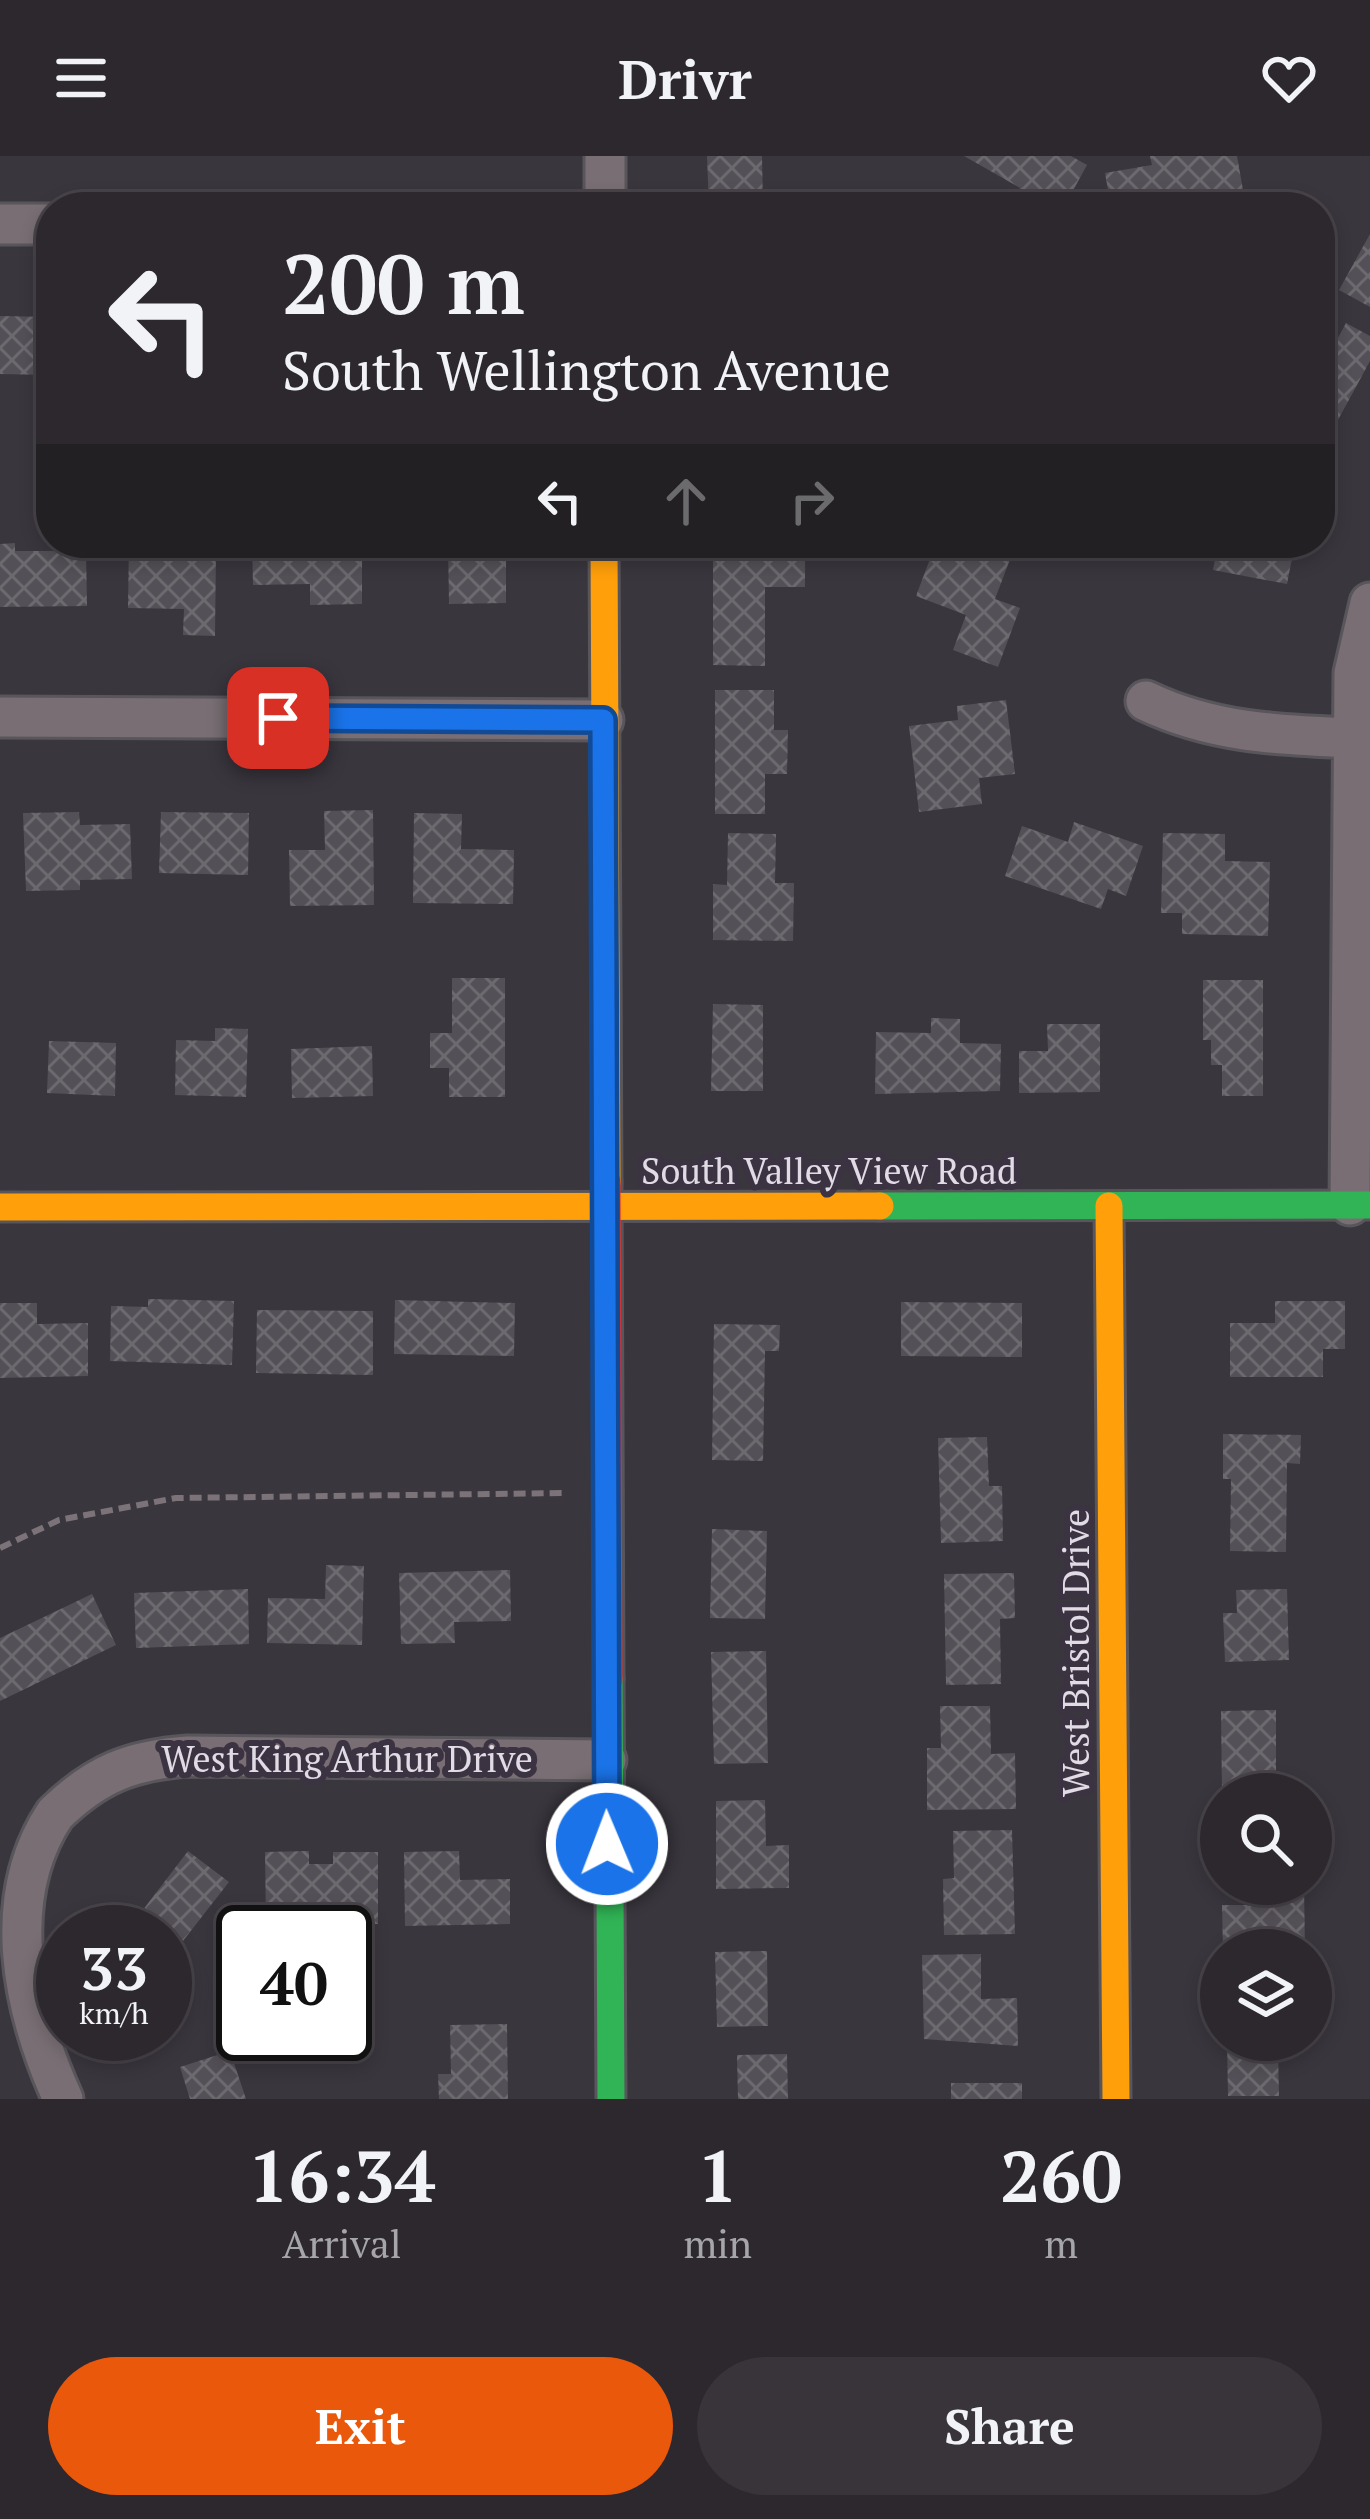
<!DOCTYPE html>
<html lang="en">
<head>
<meta charset="utf-8">
<style>
	:root { --surface:#2c282e; --page:#38343a; --text:#f1f3f6; --muted:#a6a6aa; --line:#48444a; --accent:#ea580c }
	body { margin:0; font-family:"PT Serif",serif; background:var(--page); color:var(--text); height:100vh; display:flex; flex-direction:column; font-size:45px; white-space:nowrap }
	* { box-sizing:border-box; margin:0 }
	p { font-size:39px; color:var(--muted) }
	.icon { flex:none; width:66px; height:66px; fill:none; stroke:currentColor; stroke-width:2; stroke-linecap:round; stroke-linejoin:round }
	.map { position:relative; height:1943px; overflow:hidden }
	.sheet { display:flex; flex-direction:column; background:var(--surface); flex:1 }
	.sheet>* { flex:none }
	.guide { position:absolute; left:36px; top:36px; width:1299px; height:366px; border-radius:48px; box-shadow:0 6px 18px #0003,0 0 0 3px var(--line); background:#2c282e; color:var(--text); overflow:hidden }
	.fabs { position:absolute; left:1200px; top:1617px; display:grid; gap:24px }
	.fabs a { display:grid; place-items:center; width:132px; height:132px; border-radius:50%; background:var(--surface); box-shadow:0 6px 18px #0003,0 0 0 3px var(--line); font-size:60px }
	.speed { position:absolute; left:36px; top:1749px; display:flex; gap:24px; font-size:60px; font-weight:700; text-align:center }
	.speed>* { display:grid; place-content:center; width:156px; height:156px; border-radius:50%; background:var(--surface); box-shadow:0 6px 18px #0003,0 0 0 3px var(--line); line-height:1 }
	.speed small { font-size:30px; font-weight:400 }
	.speed .limit { border:6px solid #111; border-radius:18px; background:#fff; color:#111 }
	.pin { position:absolute; display:grid; place-items:center; width:102px; height:102px; color:#fff; margin:-51px; border-radius:24px; box-shadow:0 6px 18px #0006 }
	.me { position:absolute; width:132px; margin:-66px; rotate:359deg; stroke-linejoin:round; filter:drop-shadow(0 0 9px #0008) }
	.turn { display:flex; align-items:center; gap:42px; height:252px; padding:0 48px; font-size:54px }
	.turn .icon { width:156px; height:156px; stroke-width:2.5 }
	.turn b { display:block; font-size:84px; line-height:102px }
	.lanes { display:flex; align-items:center; height:114px; padding:0 48px; background:#0003; justify-content:center; gap:60px; direction:ltr }
	.lanes .off { opacity:.35 }
	.eta { display:flex; justify-content:space-evenly; align-items:center; height:204px; text-align:center }
	.eta b { font-size:72px; font-weight:600; line-height:84px }
	.primary-button { display:flex; gap:24px; margin-top:auto; padding:24px 48px }
	.primary-button a { flex:1; height:138px; border-radius:72px; background:var(--accent); color:#fff; font-size:48px; font-weight:600; line-height:138px; text-align:center }
	.primary-button a+a { background:var(--page); color:var(--text) }
	header { display:flex; justify-content:space-between; align-items:center; height:156px; padding:0 48px; background:var(--surface); font-size:54px; font-weight:600 }
	.map>svg:first-child { display:block }
	.building { fill:url(#building-cross-hatch) }
	.lines { fill:none; stroke-linecap:round; stroke-linejoin:round }
	.street-casing { stroke:#58555b; stroke-width:45 }
	.fast-casing { stroke:#58555b; stroke-width:33 }
	.slow-casing { stroke:#58555b; stroke-width:33 }
	.jam-casing { stroke:#58555b; stroke-width:33 }
	.path { stroke:#7b7378; stroke-width:6; stroke-dasharray:12 6; stroke-linecap:butt }
	.street { stroke:#786e73; stroke-width:39 }
	.fast { stroke:#30b455; stroke-width:27 }
	.slow { stroke:#ff9f0a; stroke-width:27 }
	.jam { stroke:#e5322d; stroke-width:27 }
	.route-casing { stroke:#114b97; stroke-width:30 }
	.route { stroke:#1a73e8; stroke-width:21 }
	.labels { text-anchor:middle; stroke-width:12; stroke-linejoin:round; paint-order:stroke }
	.street-label { font-size:36px; fill:#e0dbe4; stroke:#3b3341 }
</style>
</head>
<body>
<header><svg class="icon" aria-label="menu" viewBox="0 0 24 24"><path d="M4 6h16M4 12h16M4 18h16"/></svg>Drivr<svg class="icon" aria-label="heart" viewBox="0 0 24 24"><path d="M12 20l-8-8c-3-5 5-10 8-4 3-6 11-1 8 4z"/></svg></header>
<div class="map">
<svg width="1370" height="1943" viewBox="0 0 1370 1943">
	<defs>
		<pattern id="building-cross-hatch" width="8" height="8" patternUnits="userSpaceOnUse" patternTransform="scale(3)"><rect width="8" height="8" fill="#545057"/><path d="M0 0l8 8M0 8l8-8" fill="none" stroke="#6c696f"/></pattern>
	</defs>
	<rect width="100%" height="100%" fill="#3a363e"/>
	<path class="building" d="M707,0H762L763,51H709Z
		M964,0H1071L1087,9L1064,51H1009L1020,32Z
		M1150,0H1237L1246,51H1111L1105,17L1152,9Z
		M1370,78V151L1339,134Z
		M0,160L51,161V219L0,218Z
		M1346,167L1370,180V205L1320,297V184L1333,191Z
		M15,387V395H86L87,450L0,451V388Z
		M129,387H164V395L216,396L215,480L183,479L184,453L128,452Z
		M252,387H362V448L310,449V428L253,429Z
		M448,387H506V447L449,448Z
		M713,387H805V431H765V510L713,509Z
		M936,387H984L1012,398L995,443L1020,452L998,511L953,494L966,459L916,440Z
		M1218,387H1295L1287,428L1213,414Z
		M715,534H774V574H788L787,618H765V658H715Z
		M1006,544L1015,618L979,622L982,648L919,656L909,570L958,564L957,550Z
		M373,654L374,749L290,750L289,694H325L324,655Z
		M79,656L80,669L130,668L132,723L80,724V734L26,735L23,657Z
		M161,656L249,657L248,719L159,717Z
		M414,657L462,658L461,693L514,694L513,748L413,747Z
		M1074,666L1143,690L1126,740L1108,733L1101,753L1005,720L1022,670L1068,686Z
		M728,677L776,678L775,727H794L793,785L713,784V728L727,729Z
		M1163,677L1225,678V705L1270,706L1268,780L1182,778V757H1161Z
		M452,822H505V941H449V912H430V877H452Z
		M1203,824H1263V940H1222V909H1211V884H1203Z
		M713,848L763,849V935H711Z
		M931,862L960,863V887L1001,888L1000,935L875,938L876,876L931,877Z
		M1047,868H1100V936L1019,937V895H1048Z
		M215,872L248,873L246,941L175,939L176,884L215,885Z
		M49,885L116,887L115,940L47,937Z
		M372,890L373,940L292,942L291,893Z
		M148,1143L234,1145L232,1209L110,1205L111,1150L148,1151Z
		M395,1144L515,1147L514,1200L394,1198Z
		M1275,1145H1345V1193H1323V1221H1230V1167H1275Z
		M901,1146L1022,1147V1201L901,1200Z
		M0,1147H37V1168L88,1167V1220L0,1222Z
		M257,1154L373,1155V1219L256,1217Z
		M714,1168L780,1169L779,1195H765L763,1305L712,1304Z
		M1223,1278L1301,1279L1300,1308L1287,1307L1286,1396L1230,1395L1231,1323H1223Z
		M987,1281L989,1330H1002L1003,1385L941,1387L938,1282Z
		M712,1373L767,1375L765,1463L710,1462Z
		M326,1409L364,1410L362,1489L267,1487L268,1442L325,1443Z
		M510,1414L511,1465L454,1466L455,1487L401,1488L399,1417Z
		M1014,1417L1015,1462L1000,1463L1001,1528L946,1529L944,1418Z
		M248,1433L249,1488L136,1492L134,1437Z
		M1287,1433L1289,1504L1225,1506L1223,1457H1237L1236,1434Z
		M92,1438L116,1489L0,1545V1482Z
		M766,1495L768,1607L714,1608L711,1496Z
		M940,1550H990L991,1598L1015,1597L1016,1653L927,1654V1592H941Z
		M1276,1554V1638H1222L1221,1555Z
		M765,1644L766,1690L789,1689V1732L716,1733V1645Z
		M1012,1674L1015,1778L944,1779L943,1723L954,1722L953,1675Z
		M188,1695L229,1726L165,1808V1776H126Z
		M309,1695V1708H333V1696H378V1768L266,1769L265,1696Z
		M459,1695L460,1724L510,1723V1768L405,1770L404,1696Z
		M1252,1728H1304L1305,1794H1223L1222,1749H1252Z
		M767,1795L768,1870L717,1871L715,1796Z
		M981,1798V1843L1017,1842L1018,1890L924,1883L922,1799Z
		M507,1868L508,1943H439L438,1918H451L450,1869Z
		M1227,1884H1309V1890L1278,1891L1279,1940H1228Z
		M230,1895L246,1943H190L180,1911Z
		M787,1898L788,1943H738L737,1899Z
		M951,1927H1022V1943H951Z"/>
	<g class="lines">
		<defs>
			<path id="street" d="M605,51V0
				M0,68H51
				M1146,545C1213,577 1279,579 1353,582
				M0,561L603,564
				M1350,1049L1354,517L1370,447
				M63,1943C21,1851 0,1741 55,1658C96,1618 131,1604 188,1600L606,1604"/>
			<path id="fast" d="M880,1050L1370,1049
				M609,1523L611,1943"/>
			<path id="slow" d="M604,387L607,1026
				M1109,1050L1116,1943
				M0,1051L880,1050"/>
			<path id="jam" d="M607,1026L609,1523"/>
		</defs>
		<use href="#street" class="street-casing"/>
		<use href="#fast" class="fast-casing"/>
		<use href="#slow" class="slow-casing"/>
		<use href="#jam" class="jam-casing"/>
		<path class="path" d="M0,1392L59,1364L176,1342L566,1337"/>
		<use href="#street" class="street"/>
		<use href="#fast" class="fast"/>
		<use href="#slow" class="slow"/>
		<use href="#jam" class="jam"/>
	</g>
	<g class="lines">
		<defs>
			<path id="route" d="M278,562L603,564L607,1688"/>
		</defs>
		<use href="#route" class="route-casing"/>
		<use href="#route" class="route"/>
	</g>
	<g class="labels">
		<g class="street-label">
			<text x="829" y="1028">South Valley View Road</text>
			<text transform="translate(1076 1497) rotate(-90)" y="13">West Bristol Drive</text>
			<text x="347" y="1616">West King Arthur Drive</text>
		</g>
	</g>
</svg>
<div class="fabs">
<a><svg class="icon" aria-label="search" viewBox="0 0 24 24"><circle cx="10" cy="10" r="6"/><path d="M15 15l6 6"/></svg></a>
<a><svg class="icon" aria-label="layers" viewBox="0 0 24 24"><path d="M12 4l9 5-9 5-9-5zM3 14l9 5 9-5"/></svg></a>
</div>
<div class="speed"><div>33<small>km/h</small></div><div class="limit">40</div></div>
<div class="pin" style="left:278px;top:562px;background:#d93025"><svg class="icon" aria-label="arrive" viewBox="0 0 24 24"><path d="M6 21V4h12l-3 4 3 4H6"/></svg></div>
<svg class="me" style="left:607px;top:1688px" viewBox="-20 -20 40 40"><circle r="17" fill="#1a73e8" stroke="#fff" stroke-width="3"/><path d="M0-11L8 9 0 5-8 9z" fill="#fff"/></svg>
<div class="guide">
<div class="turn"><svg class="icon" aria-label="left" viewBox="0 0 24 24"><path d="M17 20v-9H6M10 6l-5 5 5 5"/></svg><div><b>200 m</b>South Wellington Avenue</div></div>
<div class="lanes"><svg class="icon" aria-label="left" viewBox="0 0 24 24"><path d="M17 20v-9H6M10 6l-5 5 5 5"/></svg><svg class="icon off" aria-label="ahead" viewBox="0 0 24 24"><path d="M12 20V5M6 11l6-6 6 6"/></svg><svg class="icon off" aria-label="right" viewBox="0 0 24 24"><path d="M7 20v-9h11M14 6l5 5-5 5"/></svg></div>
</div>
</div>
<section class="sheet">
<div class="eta">
<div><b>16:34</b><p>Arrival</p></div>
<div><b>1</b><p>min</p></div>
<div><b>260</b><p>m</p></div>
</div>
<div class="primary-button"><a>Exit</a><a>Share</a></div>
</section>
</body>
</html>
